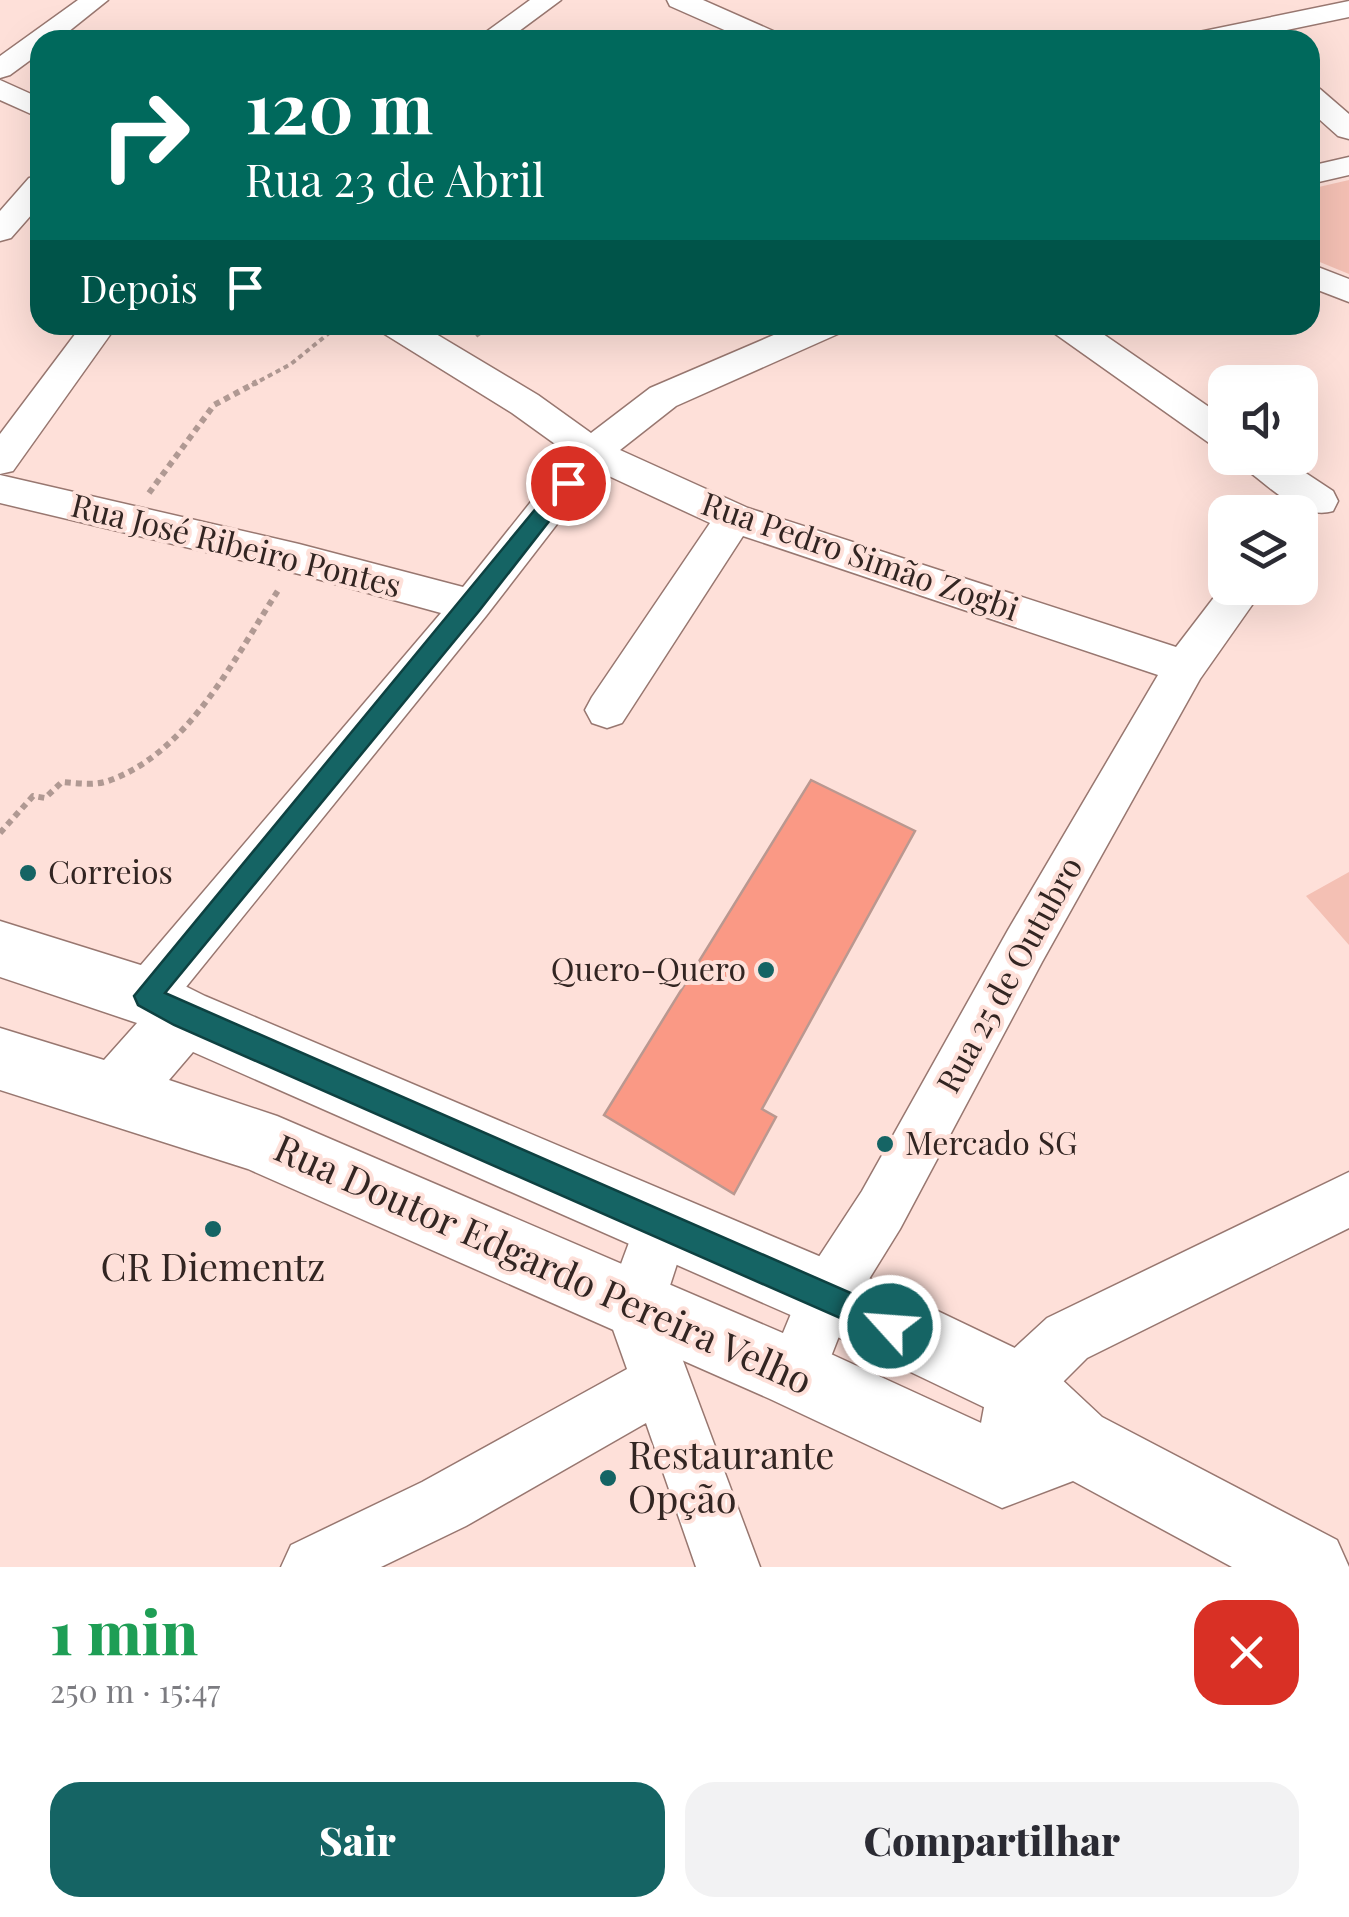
<!DOCTYPE html>
<html lang="pt">
<head>
<meta charset="utf-8">
<style>
	:root { --surface:#fff; --page:#f2f2f3; --text:#2b2b33; --muted:#7c7c81; --accent:#156464 }
	body { margin:0; font-family:"Playfair Display",serif; background:var(--page); color:var(--text); height:100vh; display:flex; flex-direction:column; font-size:38px; white-space:nowrap }
	* { box-sizing:border-box; margin:0 }
	p { font-size:32px; color:var(--muted) }
	.icon { flex:none; width:55px; height:55px; fill:none; stroke:currentColor; stroke-width:2; stroke-linecap:round; stroke-linejoin:round }
	.map { position:relative; height:1567px; overflow:hidden }
	.details { display:flex; flex-direction:column; background:var(--surface); flex:1 }
	.details>* { flex:none }
	.top-card { position:absolute; left:30px; top:30px; width:1290px; height:305px; border-radius:30px; box-shadow:0 10px 40px #0002; background:#00695c; color:#fff; overflow:hidden }
	.tools { position:absolute; left:1208px; top:365px; display:grid; gap:20px }
	.tools a { display:grid; place-items:center; width:110px; height:110px; border-radius:20px; background:var(--surface); box-shadow:0 10px 40px #0002; font-size:50px }
	.pin { position:absolute; display:grid; place-items:center; width:85px; height:85px; color:#fff; margin:-42px; border:5px solid #fff; border-radius:50%; box-shadow:0 2px 10px #0007 }
	.me { position:absolute; width:110px; margin:-55px; rotate:296deg; stroke-linejoin:round; filter:drop-shadow(0 0 8px #0008) }
	.turn { display:flex; align-items:center; gap:35px; height:210px; padding:0 50px; font-size:45px }
	.turn .icon { width:130px; height:130px; stroke-width:2.5 }
	.turn b { display:block; font-size:70px; line-height:85px }
	.then { display:flex; align-items:center; height:95px; padding:0 50px; background:#0003; gap:20px; font-size:38px }
	.round { display:grid; place-items:center; flex:none; width:105px; height:105px; border-radius:30px; background:var(--page) }
	.head { display:flex; align-items:center; justify-content:space-between; height:170px; padding:0 50px }
	h1 { font-size:60px; font-weight:800; line-height:75px; color:#1e9e55 }
	.primary-button { display:flex; gap:20px; margin-top:auto; padding:20px 50px }
	.primary-button a { flex:1; height:115px; border-radius:30px; background:var(--accent); color:#fff; font-size:40px; font-weight:800; line-height:115px; text-align:center }
	.primary-button a+a { background:var(--page); color:var(--text) }
	.map>svg:first-child { display:block }
	.green { fill:#f4c0b4 }
	.building { fill:#fa9985; stroke:#ba9890; stroke-width:2.5 }
	.lines { fill:none; stroke-linecap:round; stroke-linejoin:round }
	.minor-casing { stroke:#987770; stroke-width:3 }
	.major-casing { stroke:#987770; stroke-width:3 }
	.path-far1 { stroke:#b09993; stroke-width:4; stroke-dasharray:5 4; stroke-linecap:butt }
	.path { stroke:#b09993; stroke-width:6; stroke-dasharray:6 5; stroke-linecap:butt }
	.minor { fill:#fff; fill-rule:evenodd }
	.major { fill:#fff; fill-rule:evenodd }
	.route { fill:#156464; stroke:#0e4141; stroke-width:2.5 }
	.poi-dot { fill:#156464; stroke:#fee0d9; stroke-width:4 }
	.labels { text-anchor:middle; stroke-width:8; stroke-linejoin:round; paint-order:stroke }
	.street-label { font-size:32px; fill:#322522; stroke:#fee0d9 }
	.poi-label { font-size:32px; fill:#322522; stroke:#fee0d9; text-anchor:start }
	.near-street-label { font-size:38px; fill:#322522; stroke:#fee0d9 }
	.near-poi-label { font-size:38px; fill:#322522; stroke:#fee0d9 }
</style>
</head>
<body>
<div class="map">
<svg width="1349" height="1567" viewBox="0 0 1349 1567">
	<rect width="100%" height="100%" fill="#fee0d9"/>
	<path class="green" d="M1349,180V274L1310,258V189Z
		M1349,872V945L1306,896Z"/>
	<path class="building" d="M811,780L915,831L762,1109L776,1117L734,1194L604,1115Z"/>
	<g class="lines">
		<defs>
			<path id="minor" d="M78,0H108L58,40H40V53L10,75L0,78V56Z
				M530,0H561L507,40H475Z
				M667,0H703L780,34L784,40H747L670,6Z
				M1349,1V17L1239,40H1185L1199,32Z
				M0,80L40,98V118L0,100Z
				M1310,86L1320,89L1349,114V139L1338,136L1310,111Z
				M1349,157V175L1310,184V166Z
				M40,176V205L11,238L0,241V211L29,178Z
				M1310,264L1349,279V302L1310,287Z
				M82,325H117L13,471L0,474V434Z
				M378,325H421L538,395L591,433L650,388L797,325H845L840,333L676,406L620,450L748,508L1176,647L1225,583V588H1264L1200,679L1042,962L900,1229L848,1313L816,1395L795,1403L774,1395L766,1374L807,1275L862,1191L1008,930L1158,675L743,536L622,723L607,728L592,723L585,710L592,697L710,523L598,471L486,616L165,1013L147,1020L129,1013L122,996L129,979L441,613L299,574L0,503V475L299,544L463,587L569,454L512,413L383,333Z
				M1049,325H1090L1225,418V449L1212,445L1054,333Z
				M1238,458H1283L1333,491L1338,501L1333,511C1301,521 1268,485 1243,467Z
				M1349,1172V1228L1087,1358L1044,1401L1032,1471L1024,1493L1002,1501L980,1493L972,1471L988,1386L996,1365L1047,1318Z
				M662,1196L681,1205L690,1224L663,1307L760,1567H696L646,1423L466,1526L381,1567H281L291,1545L422,1482L627,1369L605,1307L643,1205Z"/>
			<path id="major" d="M0,921L147,967L205,996L852,1270L1042,1361L1102,1417L1337,1540L1349,1567H1232L1073,1481L1002,1508L770,1399L248,1169L0,1090V1028L104,1060L137,1023L0,977ZM193,1052L802,1320L992,1411L1011,1431L1003,1433L820,1349L277,1116L169,1080Z"/>
		</defs>
		<use href="#minor" class="minor-casing"/>
		<use href="#major" class="major-casing"/>
		<path class="path-far1" d="M476,336L491,325
			M252,385L291,364L339,325"/>
		<path class="path" d="M149,493L214,405L257,382
			M0,833L33,796L45,798L62,782C77,783 93,786 108,781C189,753 235,657 279,589"/>
		<use href="#minor" class="minor"/>
		<use href="#major" class="major"/>
	</g>
	<path class="route" d="M568,476L578,483L575,488L479,611L165,993L901,1315L905,1326L901,1336L890,1340L174,1025L138,1005L134,996L561,478Z"/>
	<g class="poi-dot">
		<circle cx="28" cy="873" r="10"/>
		<circle cx="766" cy="970" r="10"/>
		<circle cx="885" cy="1144" r="10"/>
		<circle cx="213" cy="1229" r="10"/>
		<circle cx="608" cy="1478" r="10"/>
	</g>
	<g class="labels">
		<g class="street-label">
			<text transform="translate(236 546) rotate(14)" y="11">Rua José Ribeiro Pontes</text>
			<text transform="translate(860 557) rotate(19)" y="11">Rua Pedro Simão Zogbi</text>
			<text transform="translate(1010 975) rotate(-61)" y="11">Rua 25 de Outubro</text>
		</g>
		<g class="poi-label">
			<text x="48" y="884">Correios</text>
			<text x="746" y="981" text-anchor="end">Quero-Quero</text>
			<text x="905" y="1155">Mercado SG</text>
		</g>
		<g class="near-street-label">
			<text transform="translate(543 1265) rotate(24)" y="13">Rua Doutor Edgardo Pereira Velho</text>
		</g>
		<g class="near-poi-label">
			<text x="213" y="1281">CR Diementz</text>
			<text x="628" y="1469" text-anchor="start">Restaurante<tspan x="628" dy="44">Opção</tspan></text>
		</g>
	</g>
</svg>
<div class="tools">
<a><svg class="icon" aria-label="sound" viewBox="0 0 24 24"><path d="M4 9h4l5-4v14l-5-4H4zM17 9q2 3 0 6"/></svg></a>
<a><svg class="icon" aria-label="layers" viewBox="0 0 24 24"><path d="M12 4l9 5-9 5-9-5zM3 14l9 5 9-5"/></svg></a>
</div>
<div class="pin" style="left:568px;top:483px;background:#d93025"><svg class="icon" aria-label="arrive" viewBox="0 0 24 24"><path d="M6 21V4h12l-3 4 3 4H6"/></svg></div>
<svg class="me" style="left:890px;top:1326px" viewBox="-20 -20 40 40"><circle r="17" fill="#156464" stroke="#fff" stroke-width="3"/><path d="M0-11L8 9 0 5-8 9z" fill="#fff"/></svg>
<div class="top-card">
<div class="turn"><svg class="icon" aria-label="right" viewBox="0 0 24 24"><path d="M7 20v-9h11M14 6l5 5-5 5"/></svg><div><b>120 m</b>Rua 23 de Abril</div></div>
<div class="then">Depois<svg class="icon" aria-label="arrive" viewBox="0 0 24 24"><path d="M6 21V4h12l-3 4 3 4H6"/></svg></div>
</div>
</div>
<section class="details">
<div class="head"><div><h1>1 min</h1><p>250 m · 15:47</p></div><a class="round" style="background:#d93025;color:#fff"><svg class="icon" aria-label="close" viewBox="0 0 24 24"><path d="M6 6l12 12M18 6L6 18"/></svg></a></div>
<div class="primary-button"><a>Sair</a><a>Compartilhar</a></div>
</section>
</body>
</html>
